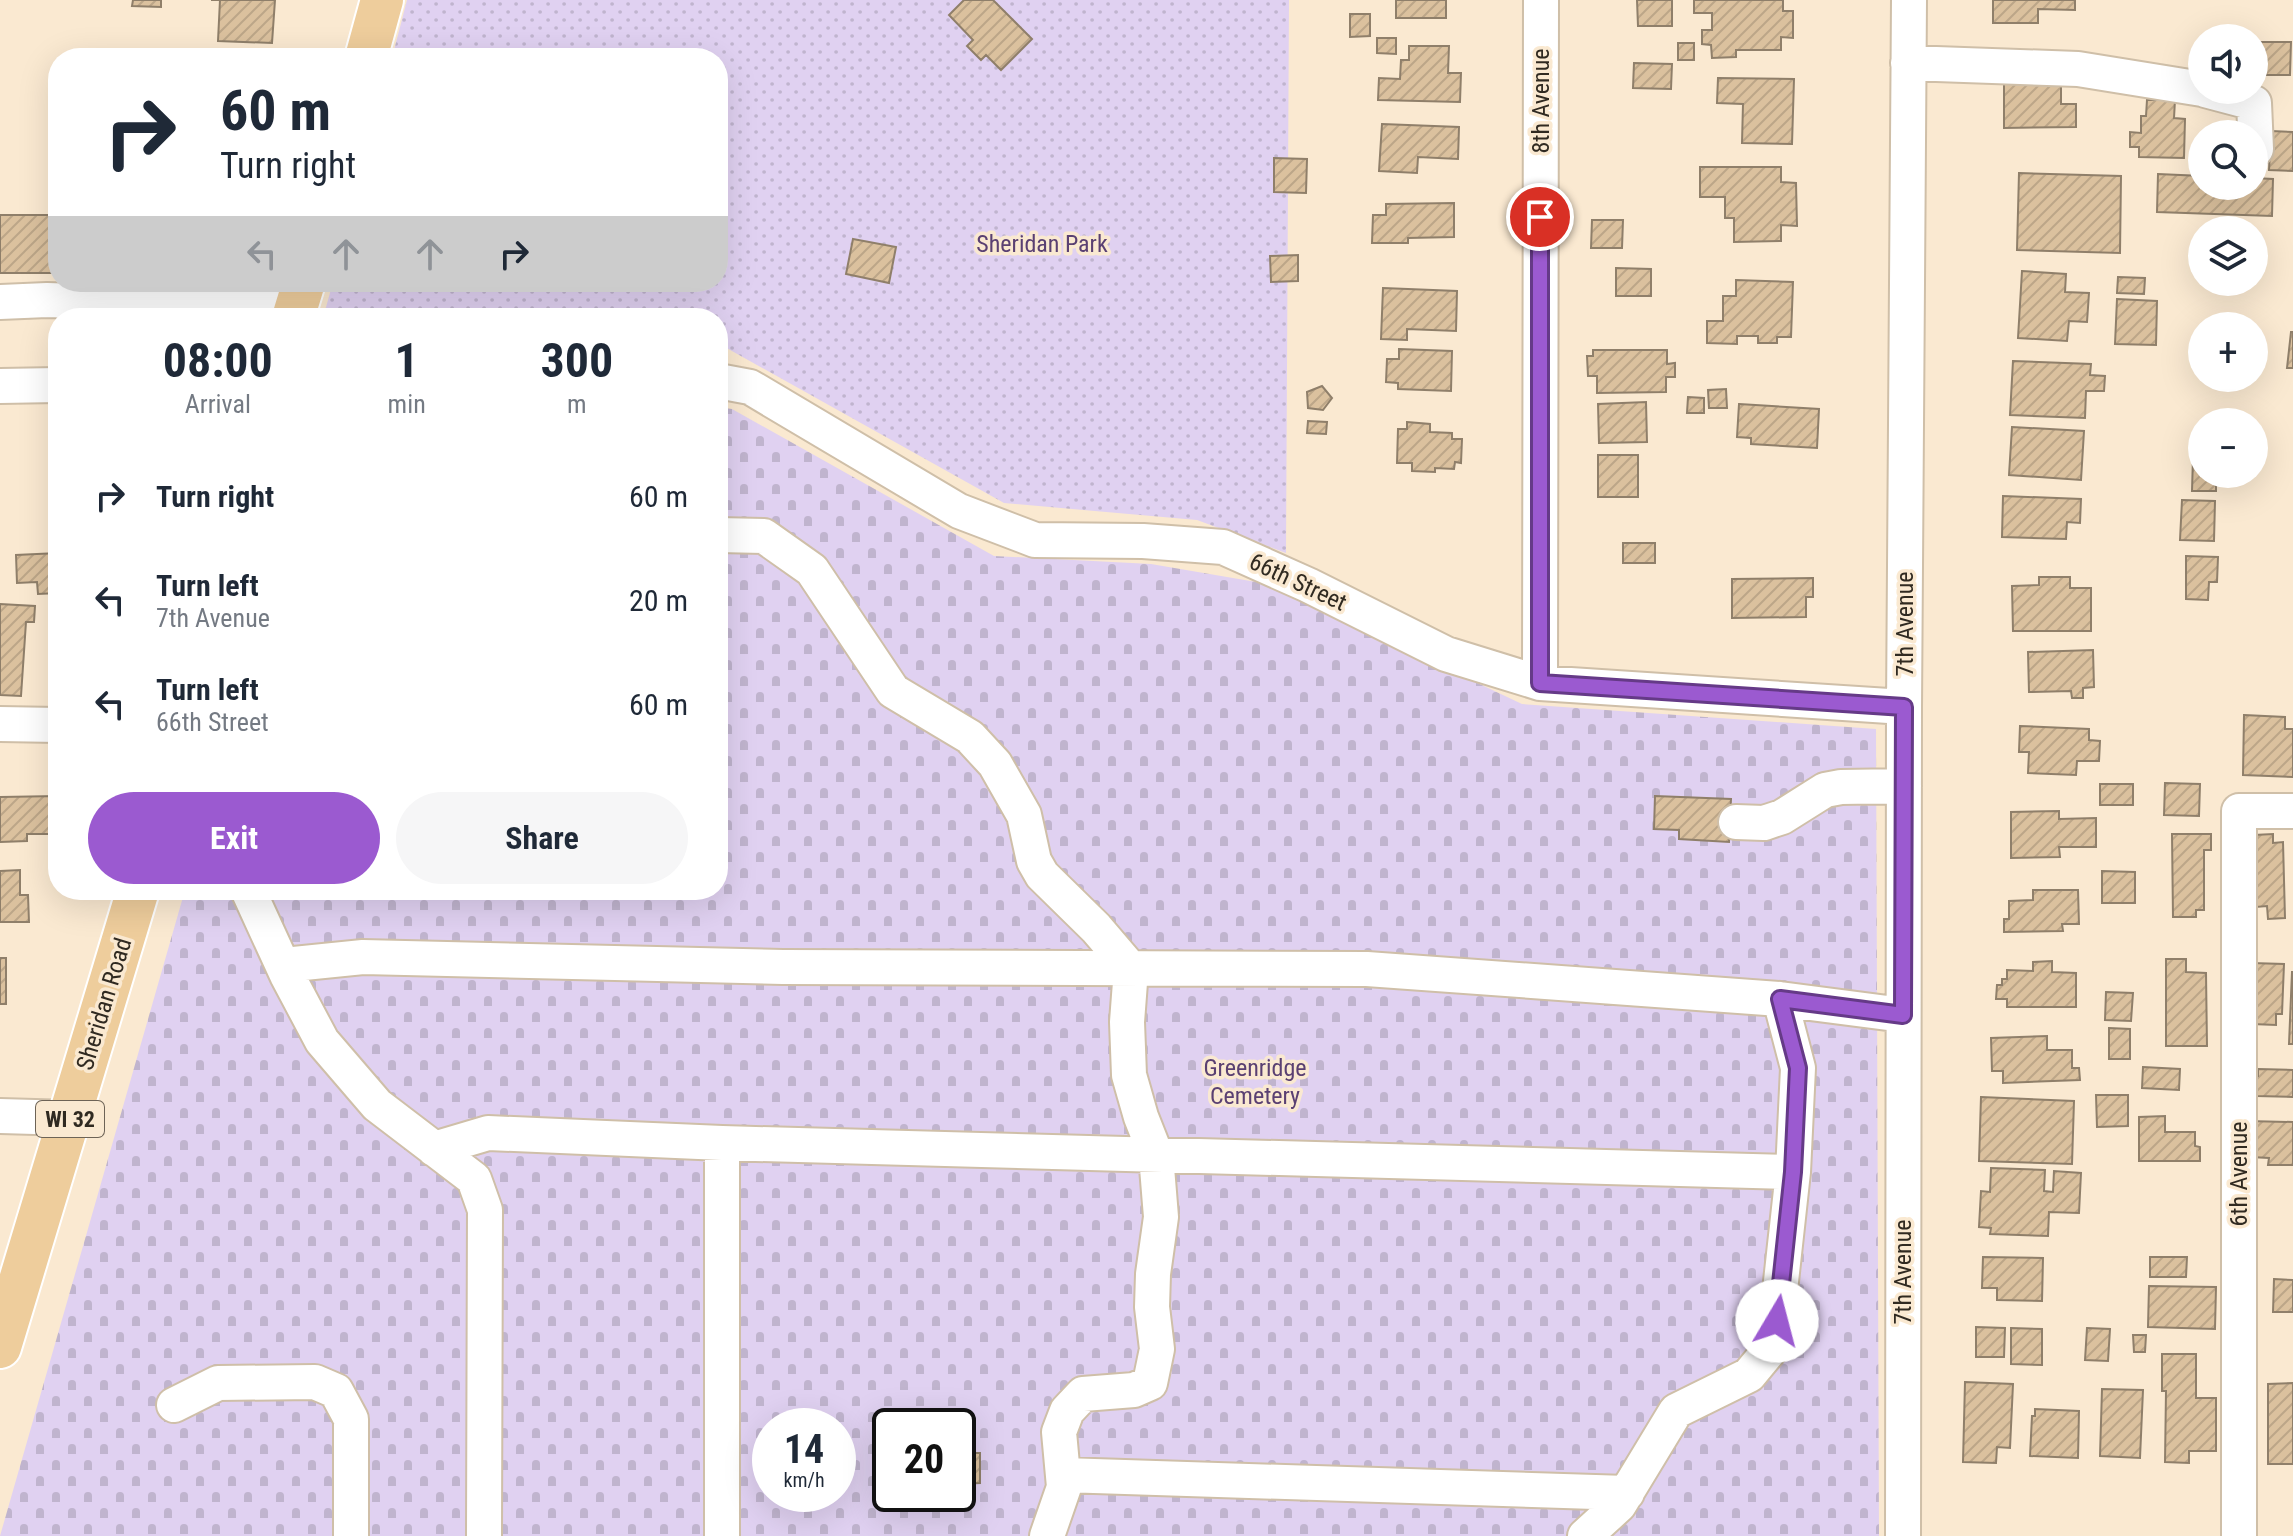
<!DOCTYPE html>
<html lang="en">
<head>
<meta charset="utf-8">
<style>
	:root { --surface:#fff; --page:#f6f6f7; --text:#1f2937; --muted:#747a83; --accent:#9b5ad0 }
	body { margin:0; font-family:"Roboto Condensed",sans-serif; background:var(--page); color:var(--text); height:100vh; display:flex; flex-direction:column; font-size:30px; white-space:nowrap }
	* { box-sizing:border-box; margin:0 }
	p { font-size:26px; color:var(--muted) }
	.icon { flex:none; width:44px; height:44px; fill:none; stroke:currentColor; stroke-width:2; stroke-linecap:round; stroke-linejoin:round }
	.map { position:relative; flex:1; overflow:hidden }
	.sheet { position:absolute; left:48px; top:308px; width:680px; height:592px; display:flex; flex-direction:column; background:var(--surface); border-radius:32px; box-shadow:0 8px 32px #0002 }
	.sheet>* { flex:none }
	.banner { position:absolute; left:48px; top:48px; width:680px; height:244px; border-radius:32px; box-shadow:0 8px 32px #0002; background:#fff; color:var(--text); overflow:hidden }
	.tools { position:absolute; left:2188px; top:24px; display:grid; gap:16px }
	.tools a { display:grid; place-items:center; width:80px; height:80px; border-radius:50%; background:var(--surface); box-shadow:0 8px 32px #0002; font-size:40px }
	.speed { position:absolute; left:752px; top:1408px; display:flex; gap:16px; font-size:40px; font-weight:700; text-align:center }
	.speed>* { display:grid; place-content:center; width:104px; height:104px; border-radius:50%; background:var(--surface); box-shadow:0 8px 32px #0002; line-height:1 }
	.speed small { font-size:20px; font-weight:400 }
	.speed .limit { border:4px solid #111; border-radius:12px; background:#fff; color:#111 }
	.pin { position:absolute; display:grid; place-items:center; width:68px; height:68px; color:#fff; margin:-34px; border:4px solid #fff; border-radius:50%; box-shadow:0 2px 8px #0007 }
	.me { position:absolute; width:88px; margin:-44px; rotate:8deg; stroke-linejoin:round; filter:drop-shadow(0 0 6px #0008) }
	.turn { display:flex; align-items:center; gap:28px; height:168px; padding:0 40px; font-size:36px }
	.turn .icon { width:104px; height:104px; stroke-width:2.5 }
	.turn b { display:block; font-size:56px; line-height:68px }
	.lanes { display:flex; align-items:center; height:76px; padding:0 40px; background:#0003; justify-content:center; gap:40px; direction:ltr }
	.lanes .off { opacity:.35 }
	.eta { display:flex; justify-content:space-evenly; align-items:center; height:136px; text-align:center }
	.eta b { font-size:48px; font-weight:700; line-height:56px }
	.action { display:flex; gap:16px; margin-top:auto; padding:16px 40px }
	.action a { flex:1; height:92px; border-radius:48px; background:var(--accent); color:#fff; font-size:32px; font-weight:700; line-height:92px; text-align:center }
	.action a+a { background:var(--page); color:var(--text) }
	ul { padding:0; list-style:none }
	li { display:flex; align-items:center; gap:24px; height:104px; padding:0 40px }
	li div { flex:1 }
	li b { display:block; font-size:30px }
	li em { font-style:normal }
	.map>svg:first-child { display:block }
	.cemetery { fill:url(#cemetery-stones); fill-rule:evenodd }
	.park { fill:url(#park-dots) }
	.building { fill:url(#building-hatch); stroke:#8f7f6a; stroke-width:2 }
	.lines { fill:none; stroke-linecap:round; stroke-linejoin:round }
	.minor-casing { stroke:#cfbfa8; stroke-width:38 }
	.major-casing { stroke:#fff; stroke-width:46 }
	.minor { stroke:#fff; stroke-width:34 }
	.major { stroke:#eecd9c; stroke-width:42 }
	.route-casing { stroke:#653a87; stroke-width:20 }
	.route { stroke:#9b5ad0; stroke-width:14 }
	.labels { text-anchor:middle; stroke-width:7; stroke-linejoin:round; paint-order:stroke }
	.shield { fill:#fae9d1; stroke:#6d6356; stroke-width:2 }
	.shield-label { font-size:22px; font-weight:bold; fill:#302a21 }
	.street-label { font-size:24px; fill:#302a21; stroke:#fae9d1 }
	.park-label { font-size:24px; fill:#5a4072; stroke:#fae9d1 }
</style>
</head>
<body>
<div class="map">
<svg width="2293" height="1536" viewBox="0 0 2293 1536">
	<defs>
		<pattern id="cemetery-stones" width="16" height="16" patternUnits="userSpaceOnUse" patternTransform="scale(2)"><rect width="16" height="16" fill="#e0d1f1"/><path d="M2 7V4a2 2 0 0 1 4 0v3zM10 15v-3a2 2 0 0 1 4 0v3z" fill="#c0b4ce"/></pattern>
		<pattern id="park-dots" width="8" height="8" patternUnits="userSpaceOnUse" patternTransform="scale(2)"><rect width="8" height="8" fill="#e0d1f1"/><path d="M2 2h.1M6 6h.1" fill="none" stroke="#c0b4ce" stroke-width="1.8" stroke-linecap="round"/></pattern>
		<pattern id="building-hatch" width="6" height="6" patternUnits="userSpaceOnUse" patternTransform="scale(2)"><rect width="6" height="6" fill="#dbc19e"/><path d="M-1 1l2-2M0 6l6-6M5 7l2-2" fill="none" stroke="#bca688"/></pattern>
	</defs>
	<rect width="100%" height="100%" fill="#fae9d1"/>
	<path class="cemetery" d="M718,407L732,409L994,556L1151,564L1268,584L1522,704L1876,729L1879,1536H0L185,890H718ZM770,1426H838V1494H770ZM890,1426H958V1494H890Z"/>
	<path class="park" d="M407,0H1289L1286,553L1197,520L1004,503L723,346L718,345V318H323L333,282H718V58H392Z"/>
	<path class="building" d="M133,0H161V7L132,6Z
		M211,0H275L272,43L218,41L220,0Z
		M964,0H993L1032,39L1001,70L986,55L981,60L967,46L973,40L949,15Z
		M1396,0H1446V18H1396Z
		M1637,0H1672V26H1638Z
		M1694,0H1783V11H1793V38L1781,37V50H1736V57L1712,58L1711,45L1702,44V30H1712V13H1694Z
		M1993,0H2075V10L2038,9V23H1993Z
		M1350,14H1370V36L1350,37Z
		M1377,38H1396V54L1377,53Z
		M2256,42H2291L2290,75H2256Z
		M1678,43H1694V60H1678Z
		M1409,46H1449L1448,73H1461L1460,102L1378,100L1379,78L1400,79L1401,60H1409Z
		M1634,63L1672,64L1671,89L1633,88Z
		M1718,78L1794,79L1792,144L1742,143L1743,104L1717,103Z
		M2061,82V104H2076V127L2004,128V83Z
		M2147,100H2175L2174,118L2185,119L2184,158L2139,157V147H2130V132L2141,133V116H2146Z
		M1382,124L1459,127L1458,159L1418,157L1417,173L1379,171Z
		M2271,131L2293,132V171L2269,170Z
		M1274,158L1307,159L1306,193L1274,192Z
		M1700,167H1781V182L1796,183L1797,226L1781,225V241L1734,242V218H1725V197H1700Z
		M2019,173L2121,176L2120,253L2017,250Z
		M2158,174L2202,176V186H2254V178L2273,179L2272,216L2157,212Z
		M1454,203V237L1408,238V243H1372L1373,215H1386V204Z
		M0,215H58V273H0Z
		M1592,220H1623L1622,248H1591Z
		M853,239L896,247L889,283L846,274Z
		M1298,255V281L1271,282L1270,256Z
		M1616,268L1651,269V296H1616Z
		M2022,271L2066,274L2065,292L2089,293L2087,322L2069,321L2067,341L2018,338Z
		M2118,277L2145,278L2144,294L2117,293Z
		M1736,280L1793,282L1791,337H1777V343H1758V336H1737V344L1707,343V321H1723V296H1736Z
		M1383,288L1457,291L1456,331L1407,329V340L1381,339Z
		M2117,299L2157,301L2156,345L2115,344Z
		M2291,332H2293V368H2287Z
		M1399,349L1452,351L1451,391L1398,389V383L1386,382L1387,359H1399Z
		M1593,350H1667V364L1675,363V377H1666V392L1597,393V376H1588L1587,356H1593Z
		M2013,361L2091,364L2090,375L2105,376L2104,391H2086L2085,418L2010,415Z
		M1322,386L1332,398L1323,410L1308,408L1307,392Z
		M1726,389L1727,408H1709L1708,390Z
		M1688,397L1704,398V413H1687Z
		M1646,402L1647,442L1599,443L1598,404Z
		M1739,404L1819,409L1817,448L1751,444V438L1737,437Z
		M1308,421L1327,422L1326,434L1307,433Z
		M1407,422L1430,424V432L1452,433V439H1462L1461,463L1455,462L1454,469L1435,468V472L1412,471V463H1397L1398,429H1407Z
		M2012,427L2084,431L2081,480L2009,475Z
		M1598,455H1638V497H1598Z
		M2193,457H2202V474H2216V491H2192Z
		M2003,496L2081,499L2080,523L2067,522L2066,539L2002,537Z
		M2182,500L2215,501L2214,541L2180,540Z
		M1623,543H1655V563H1623Z
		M58,553V593L38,594L37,582L17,583L16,555Z
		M2186,556L2218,557L2217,582H2209L2208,600L2186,599Z
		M2039,577H2070V588H2091V631H2013L2012,586L2039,585Z
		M1813,578V597H1806V617L1732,618V579Z
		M0,604L35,606L34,622H26L21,696L0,695Z
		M2093,650L2094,687L2083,688V698H2072L2071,691L2029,692L2028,652Z
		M49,665H58V698L57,678H49Z
		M2244,715L2285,717V729H2293V777L2243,775Z
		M2020,726L2089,729V740L2100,741L2099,761H2077L2076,775L2028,773L2029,752H2019Z
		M2165,783L2200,784L2199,816L2164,815Z
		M2100,784H2133V805H2100Z
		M58,796V834H27V841L0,842V797Z
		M1655,796L1731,799L1729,842L1679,839V830L1654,829Z
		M2059,811V819L2096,818V847H2059L2060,857L2011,858V812Z
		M2172,834H2211V850H2204V910H2196V917H2173Z
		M2273,834V843L2283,842L2285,918L2268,919L2267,906L2256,907L2254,835Z
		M20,870V895H28L29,922H0V871Z
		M2102,871L2135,872V903H2102Z
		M2033,890H2078L2079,924H2062L2063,931L2004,932V919H2009V901L2033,900Z
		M0,958H6V1004H0Z
		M2166,959H2186V972L2206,973L2207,1046H2166Z
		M2052,961V972L2076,973V1007H2007V999H1996L1997,985H2002V979H2007V970L2033,971V962Z
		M2251,963L2284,964L2282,1014H2276V1025L2252,1024Z
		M2292,972H2293V1044H2289Z
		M2106,992L2133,993L2131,1021L2105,1020Z
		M2109,1028L2130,1029V1059H2109Z
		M2047,1036V1050H2072V1068H2079L2080,1080L2003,1083V1071H1992L1991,1038Z
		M2143,1067L2180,1069L2179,1090L2142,1088Z
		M2258,1069L2293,1070V1097L2257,1096V1087H2248V1076H2258Z
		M2096,1095H2128V1126L2097,1127Z
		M1981,1097L2074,1101L2072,1164L1979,1161Z
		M2165,1116V1132H2195V1146L2200,1147V1161H2139V1117Z
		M2247,1121L2293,1122V1165H2268L2269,1158L2251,1157Z
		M1991,1168L2045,1170L2044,1191L2053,1192L2054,1171L2081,1173L2079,1213L2049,1212L2048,1236L1990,1234L1991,1228L1979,1227L1981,1191L1990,1192Z
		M1983,1257L2043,1258L2042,1301L1997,1300V1288H1982Z
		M2150,1257H2187L2186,1277H2150Z
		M2274,1279L2293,1280V1312H2273Z
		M2149,1286L2216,1287L2215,1329L2148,1327Z
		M1976,1327L2005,1328L2004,1357H1976Z
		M2011,1328L2042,1329V1365L2011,1364Z
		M2087,1328L2110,1329L2108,1361L2085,1360Z
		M2133,1335H2146L2145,1352H2134Z
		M2162,1354H2196V1398H2216V1451H2189V1463L2165,1462L2166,1391H2162Z
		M1965,1382L2013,1384L2010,1448L1997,1447L1996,1463L1963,1462Z
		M2293,1383V1464H2268V1384Z
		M2102,1389L2143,1390L2140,1458L2100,1456Z
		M2035,1409L2079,1411L2078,1458L2030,1456L2032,1416H2035Z
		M958,1453H980V1483L958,1484Z"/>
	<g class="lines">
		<defs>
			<path id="minor" d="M1908,63L2078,69L2202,89
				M2205,90L2254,103L2256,149
				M0,302L47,300L169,304L299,298
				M718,381L750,387L959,511L1035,540L1143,541L1223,547L1308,585L1446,654L1540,683L1904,707
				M0,386L58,385
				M718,535L764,536L812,570L893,691L970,737L995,764L1024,815L1034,861L1042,875L1096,928L1131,969L1127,1022L1129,1075L1141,1117L1156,1155L1161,1217L1153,1274L1152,1307L1157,1349L1150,1383L1134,1390L1083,1394L1067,1411L1059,1432L1064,1487L1047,1536
				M1540,683L1541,0
				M0,724L58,725
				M1736,822L1764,823L1782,817L1825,790L1841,787L1904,786
				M248,890L287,975L322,1041L377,1105L474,1179L485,1210L484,1536
				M284,965L363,957L783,967L1367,969L1780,999L1903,1015
				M0,1116L70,1118
				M434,1149L488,1133L722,1143L1793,1172
				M174,1405L218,1383L315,1382L336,1391L351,1419V1536
				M1063,1475L1627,1493
				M722,1536V1143
				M1585,1536L1619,1505L1676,1411L1749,1375L1774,1345L1793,1172L1798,1068L1780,999
				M1903,1536L1904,707L1909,0
				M2239,1536V811H2293"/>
			<path id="major" d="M366,58L382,0
				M293,318L304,282
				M0,1347L138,890"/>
		</defs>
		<use href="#minor" class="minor-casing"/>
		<use href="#major" class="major-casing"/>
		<use href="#minor" class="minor"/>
		<use href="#major" class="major"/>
	</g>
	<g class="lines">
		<defs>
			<path id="route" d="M1540,217V683L1904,707L1903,1015L1780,999L1798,1068L1793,1172L1777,1321"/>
		</defs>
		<use href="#route" class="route-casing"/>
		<use href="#route" class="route"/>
	</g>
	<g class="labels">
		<rect class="shield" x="36" y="1101" width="68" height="36" rx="6"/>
		<g class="shield-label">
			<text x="70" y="1127">WI 32</text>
		</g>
		<g class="street-label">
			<text transform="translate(1541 101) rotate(-90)" y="8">8th Avenue</text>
			<text transform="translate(1298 582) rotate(25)" y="8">66th Street</text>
			<text transform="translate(1905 624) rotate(-90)" y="8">7th Avenue</text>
			<text transform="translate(104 1004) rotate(-73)" y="8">Sheridan Road</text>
			<text transform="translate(2239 1174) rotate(-90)" y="8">6th Avenue</text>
			<text transform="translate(1903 1272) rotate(-90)" y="8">7th Avenue</text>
		</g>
		<g class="park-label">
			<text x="1042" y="252">Sheridan Park</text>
			<text x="1255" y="1076">Greenridge<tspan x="1255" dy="28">Cemetery</tspan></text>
		</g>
	</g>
</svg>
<div class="tools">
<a><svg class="icon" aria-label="sound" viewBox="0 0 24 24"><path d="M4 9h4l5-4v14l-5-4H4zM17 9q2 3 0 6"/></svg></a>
<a><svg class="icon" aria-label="search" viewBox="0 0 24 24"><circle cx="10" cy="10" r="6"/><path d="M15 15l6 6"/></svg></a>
<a><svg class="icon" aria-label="layers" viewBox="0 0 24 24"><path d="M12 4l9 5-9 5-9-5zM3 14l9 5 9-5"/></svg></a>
<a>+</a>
<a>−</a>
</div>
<div class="speed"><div>14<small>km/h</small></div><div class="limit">20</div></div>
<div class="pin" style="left:1540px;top:217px;background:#d93025"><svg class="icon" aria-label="arrive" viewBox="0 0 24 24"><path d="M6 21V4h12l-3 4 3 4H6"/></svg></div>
<svg class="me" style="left:1777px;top:1321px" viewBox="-20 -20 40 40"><circle r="19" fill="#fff"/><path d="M0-13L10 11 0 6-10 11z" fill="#9b5ad0"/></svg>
<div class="banner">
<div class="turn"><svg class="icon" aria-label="right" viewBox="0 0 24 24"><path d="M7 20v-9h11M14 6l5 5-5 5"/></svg><div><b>60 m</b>Turn right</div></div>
<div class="lanes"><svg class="icon off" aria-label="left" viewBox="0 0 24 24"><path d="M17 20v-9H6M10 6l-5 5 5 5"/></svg><svg class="icon off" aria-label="ahead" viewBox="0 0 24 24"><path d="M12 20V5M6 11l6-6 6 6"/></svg><svg class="icon off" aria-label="ahead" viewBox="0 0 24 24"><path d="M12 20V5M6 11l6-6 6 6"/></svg><svg class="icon" aria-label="right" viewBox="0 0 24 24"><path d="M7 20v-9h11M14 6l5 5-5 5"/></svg></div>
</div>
<section class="sheet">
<div class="eta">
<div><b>08:00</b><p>Arrival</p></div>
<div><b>1</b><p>min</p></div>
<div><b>300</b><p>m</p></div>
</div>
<ul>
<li><svg class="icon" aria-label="right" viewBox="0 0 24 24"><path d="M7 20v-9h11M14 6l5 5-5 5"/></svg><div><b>Turn right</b></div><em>60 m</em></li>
<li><svg class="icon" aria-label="left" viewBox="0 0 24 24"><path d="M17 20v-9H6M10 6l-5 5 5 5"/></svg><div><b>Turn left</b><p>7th Avenue</p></div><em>20 m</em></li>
<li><svg class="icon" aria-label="left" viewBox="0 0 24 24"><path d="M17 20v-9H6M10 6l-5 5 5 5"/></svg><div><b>Turn left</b><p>66th Street</p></div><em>60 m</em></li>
</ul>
<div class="action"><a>Exit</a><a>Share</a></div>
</section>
</div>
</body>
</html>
